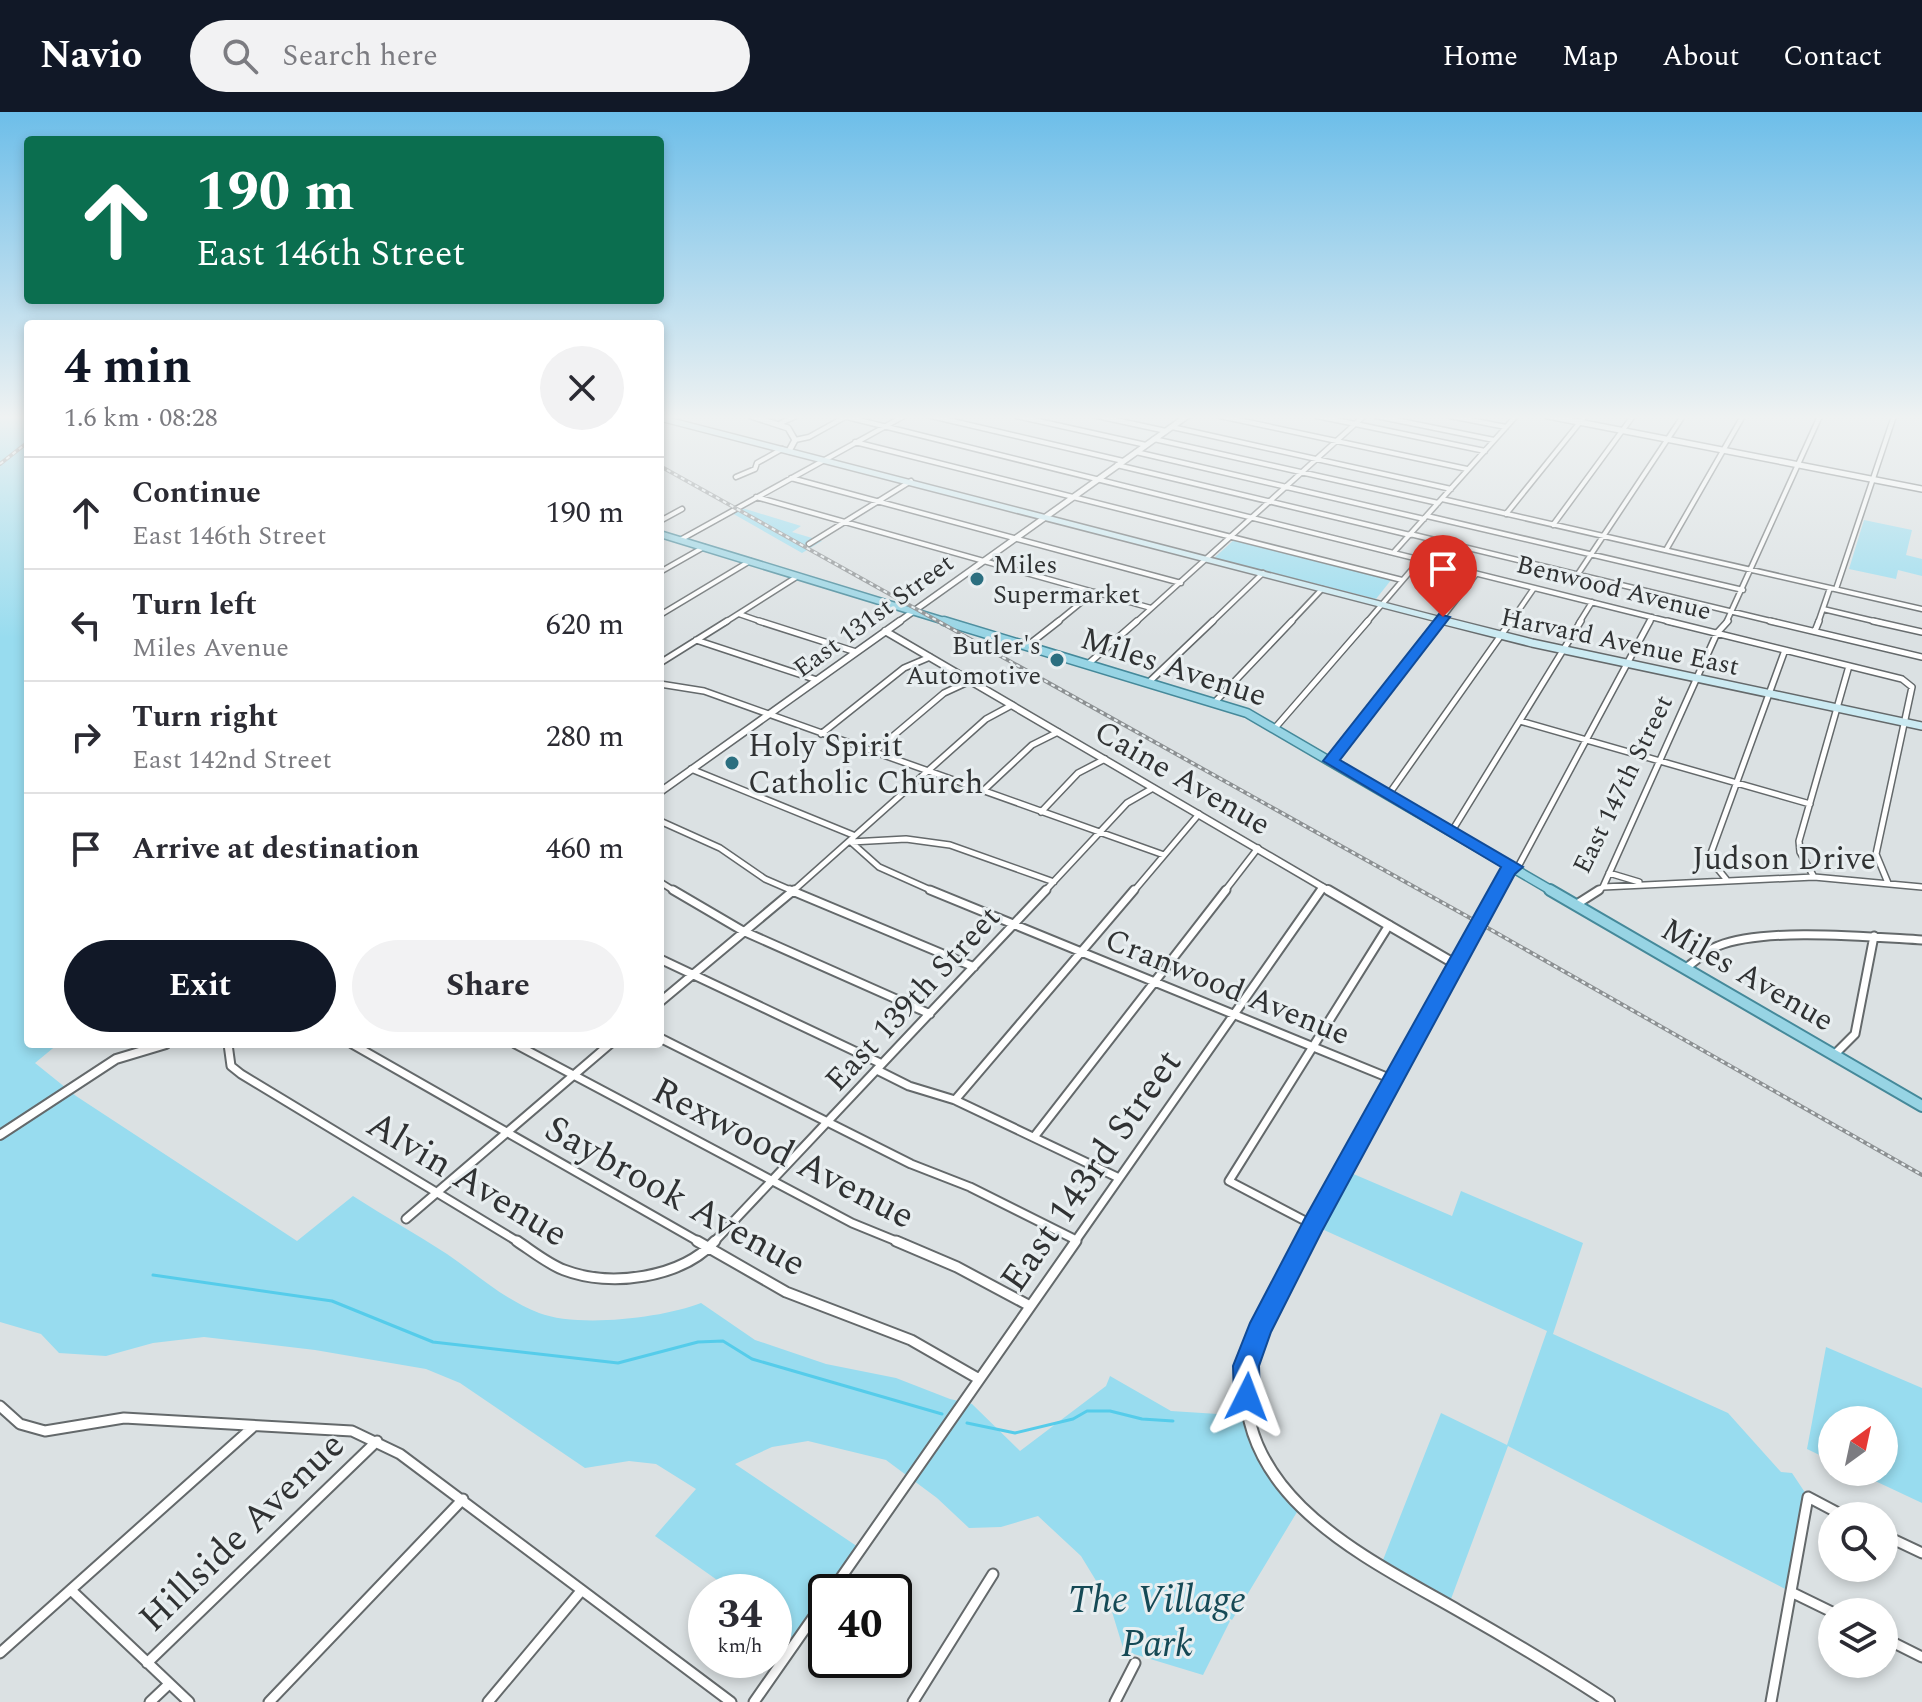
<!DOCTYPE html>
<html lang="en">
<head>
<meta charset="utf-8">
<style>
	:root { --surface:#fff; --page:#f2f2f3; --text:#2b2b33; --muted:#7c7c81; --line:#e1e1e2; --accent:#111827 }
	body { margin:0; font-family:Spectral,serif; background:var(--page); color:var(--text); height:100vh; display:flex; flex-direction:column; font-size:30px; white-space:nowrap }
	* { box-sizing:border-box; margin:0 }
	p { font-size:26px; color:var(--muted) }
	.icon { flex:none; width:44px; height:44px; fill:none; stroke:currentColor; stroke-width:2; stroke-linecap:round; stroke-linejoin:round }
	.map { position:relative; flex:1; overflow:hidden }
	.details { position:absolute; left:24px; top:208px; width:640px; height:728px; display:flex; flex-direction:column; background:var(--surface); border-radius:8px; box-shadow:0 4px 12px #0003 }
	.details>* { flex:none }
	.top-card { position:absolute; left:24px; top:24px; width:640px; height:168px; border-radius:8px; box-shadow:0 4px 12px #0003; background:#0b6e4f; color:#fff; overflow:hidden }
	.needle { width:52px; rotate:33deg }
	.buttons { position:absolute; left:1818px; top:1294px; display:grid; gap:16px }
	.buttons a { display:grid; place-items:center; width:80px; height:80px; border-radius:50%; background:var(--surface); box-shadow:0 4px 12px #0003; font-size:40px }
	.speed { position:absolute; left:688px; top:1462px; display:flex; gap:16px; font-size:40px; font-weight:700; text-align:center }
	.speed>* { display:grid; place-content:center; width:104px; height:104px; border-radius:50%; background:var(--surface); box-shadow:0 4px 12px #0003; line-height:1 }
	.speed small { font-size:20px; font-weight:400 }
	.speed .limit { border:4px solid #111; border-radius:12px; background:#fff; color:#111 }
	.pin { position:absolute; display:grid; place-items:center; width:68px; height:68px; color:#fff; margin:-82px -34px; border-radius:50% 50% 50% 0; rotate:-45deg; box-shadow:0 0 8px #0007 }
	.pin .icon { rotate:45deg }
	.me { position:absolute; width:88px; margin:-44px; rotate:3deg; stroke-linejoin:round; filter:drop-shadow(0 0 6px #0008) }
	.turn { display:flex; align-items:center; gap:28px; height:168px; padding:0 40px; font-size:36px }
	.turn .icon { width:104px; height:104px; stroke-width:2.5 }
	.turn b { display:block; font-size:56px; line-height:68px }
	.round { display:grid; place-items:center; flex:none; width:84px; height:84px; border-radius:42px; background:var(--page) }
	.summary { display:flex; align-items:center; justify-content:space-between; height:136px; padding:0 40px }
	h1 { font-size:48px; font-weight:700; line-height:60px; color:var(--accent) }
	.action { display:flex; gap:16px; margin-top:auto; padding:16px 40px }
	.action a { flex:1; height:92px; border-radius:48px; background:var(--accent); color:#fff; font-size:32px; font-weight:700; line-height:92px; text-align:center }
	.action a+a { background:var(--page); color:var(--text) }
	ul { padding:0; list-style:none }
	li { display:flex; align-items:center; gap:24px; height:112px; padding:0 40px; border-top:2px solid var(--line) }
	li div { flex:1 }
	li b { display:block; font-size:30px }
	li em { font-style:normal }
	header { display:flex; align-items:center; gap:48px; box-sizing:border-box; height:112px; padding:0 40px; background:var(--accent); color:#fff }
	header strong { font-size:38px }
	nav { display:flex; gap:44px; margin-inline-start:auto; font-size:28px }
	.search { width:560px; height:72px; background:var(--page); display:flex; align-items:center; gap:20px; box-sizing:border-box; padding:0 28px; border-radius:44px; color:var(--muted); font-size:30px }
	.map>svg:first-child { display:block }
	.green { fill:#98dcef }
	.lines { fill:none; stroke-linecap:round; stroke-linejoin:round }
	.stream { stroke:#55ccea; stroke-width:3 }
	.minor-far3-casing { stroke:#64696b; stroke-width:7 }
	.minor-far2-casing { stroke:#64696b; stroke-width:8 }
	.minor-far1-casing { stroke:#64696b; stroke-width:11 }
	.minor-casing { stroke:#64696b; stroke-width:13 }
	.tertiary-far3-casing { stroke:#64696b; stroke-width:8 }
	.tertiary-far2-casing { stroke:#64696b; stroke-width:9 }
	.tertiary-far1-casing { stroke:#64696b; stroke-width:12 }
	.tertiary-casing { stroke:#64696b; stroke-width:14 }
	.secondary-far1-casing { stroke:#64696b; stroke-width:8 }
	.secondary-casing { stroke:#64696b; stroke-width:10 }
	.primary-far2-casing { stroke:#45899a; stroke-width:9 }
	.primary-far1-casing { stroke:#45899a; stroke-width:11 }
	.primary-casing { stroke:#45899a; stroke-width:14 }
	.minor-far3 { stroke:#fff; stroke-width:4 }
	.minor-far2 { stroke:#fff; stroke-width:5 }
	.minor-far1 { stroke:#fff; stroke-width:7 }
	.minor { stroke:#fff; stroke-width:9 }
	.tertiary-far3 { stroke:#fff; stroke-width:5 }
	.tertiary-far2 { stroke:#fff; stroke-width:6 }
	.tertiary-far1 { stroke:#fff; stroke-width:8 }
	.tertiary { stroke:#fff; stroke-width:10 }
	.secondary-far1 { stroke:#cbeaf2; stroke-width:5 }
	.secondary { stroke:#cbeaf2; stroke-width:7 }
	.primary-far2 { stroke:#97d4e4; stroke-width:6 }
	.primary-far1 { stroke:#97d4e4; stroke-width:8 }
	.primary { stroke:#97d4e4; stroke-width:10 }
	.rail-casing { stroke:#8c9092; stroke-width:4 }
	.rail { stroke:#e8eef0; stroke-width:2; stroke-dasharray:4; stroke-linecap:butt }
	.route { fill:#1a73e8; stroke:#114b97; stroke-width:2 }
	.poi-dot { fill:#2b6f80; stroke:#e8eef0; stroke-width:3 }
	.labels { text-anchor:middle; stroke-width:6; stroke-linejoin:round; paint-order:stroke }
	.far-poi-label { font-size:26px; fill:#303233; stroke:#e8eef0; text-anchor:start }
	.far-street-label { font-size:26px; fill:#303233; stroke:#e8eef0 }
	.street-label { font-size:32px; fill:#303233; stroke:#e8eef0 }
	.poi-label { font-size:32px; fill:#303233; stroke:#e8eef0; text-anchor:start }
	.near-street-label { font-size:38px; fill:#303233; stroke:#e8eef0 }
	.near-park-label { font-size:38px; font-style:italic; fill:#154955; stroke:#e8eef0 }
</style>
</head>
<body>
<header>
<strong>Navio</strong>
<div class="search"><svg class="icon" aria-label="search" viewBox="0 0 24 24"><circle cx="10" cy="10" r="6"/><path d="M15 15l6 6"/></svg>Search here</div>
<nav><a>Home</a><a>Map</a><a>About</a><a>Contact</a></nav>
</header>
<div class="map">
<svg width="1922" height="1590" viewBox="0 0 1922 1590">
	<rect width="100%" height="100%" fill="#dbe1e3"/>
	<path class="green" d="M0,304H28V932H58L35,951L76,984L297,1129L353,1084C384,1104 416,1122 447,1142C478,1163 503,1187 539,1201C578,1216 663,1206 701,1191L755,1228L826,1252L896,1266L950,1287L972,1292L1020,1339L1106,1274L1110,1264L1171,1299L1249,1304L1262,1342L1300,1395L1232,1508L1211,1496L1230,1509L1203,1563L1124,1539L1109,1490L1081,1444L1038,1404L1001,1415L969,1416L937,1386L886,1348L808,1329L772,1335L735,1352L861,1437L831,1480H826V1487L797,1529L774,1511V1480H734L655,1424L696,1377L656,1352L629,1349L585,1356L460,1271L426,1257L315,1238L204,1225L153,1231L106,1244L59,1241L41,1222L0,1210Z
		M739,395L801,414L792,420L822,429L802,441L730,400Z
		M1864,408L1912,418L1906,443L1922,447V464L1898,458L1896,467L1849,457Z
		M1235,427L1391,468L1376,487L1214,446Z
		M1344,1058L1452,1104L1461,1079L1583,1131L1553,1222L1728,1301L1781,1360L1792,1361L1808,1385L1791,1480L1508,1334L1451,1487L1383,1448L1441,1301L1507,1333L1547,1219L1313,1113Z
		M1826,1235L1922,1276V1391L1856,1360H1884V1308H1832V1349L1807,1337Z"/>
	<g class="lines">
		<path class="stream" d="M153,1163L332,1189L433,1230L618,1251L698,1230L723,1229L752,1247L942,1302
			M967,1311L1015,1321L1073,1307L1087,1299H1110L1142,1307L1173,1309"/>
		<defs>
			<path id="minor-far3" d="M843,304L1675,511
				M931,304L1123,349
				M1016,304L1146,333
				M1097,304L1166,319
				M1220,304L1467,357
				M1317,304L1485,339
				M1376,304L1494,328
				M1450,304L1506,315
				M781,311L796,304
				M1172,315L1451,377
				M1154,327L1438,391
				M795,328L809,325L845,305
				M855,330L1402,468
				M1136,340L1424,407
				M1117,353L1410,423
				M736,365L755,357L757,351L782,337
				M791,366L1181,471
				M756,385L1151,496
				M1442,387L1922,497
				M1506,402L1585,304
				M1427,404L1743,478
				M660,409L682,397
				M1553,413L1633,304
				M1410,422L1779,511
				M680,428L904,304
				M809,432L911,369
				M1666,438L1743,304
				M1394,440L1516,304
				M660,460L704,435
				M1572,471L1683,304
				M1836,477L1894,304
				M1823,497L1882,511
				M739,502L765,511
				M660,503L750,449
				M724,511L798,464
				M1056,511L1094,480
				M1135,511L1364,304
				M1211,511L1263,461
				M1290,511L1322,477
				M1366,511L1420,448
				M1438,511L1476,462
				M1510,511L1534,476
				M1579,511L1592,490
				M1649,511L1652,505
				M1726,511L1820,304
				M1818,511L1830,476"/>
			<path id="minor-far2" d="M759,509L856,540
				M1667,509L1902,567L1912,575L1876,742L1888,771
				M1770,509L1922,545
				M1873,509L1922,520
				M1815,519L1819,509
				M696,528L817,568
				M1027,534L1059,509
				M660,551L727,509
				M1088,552L1137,509
				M1149,570L1213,509
				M660,572L704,579L1164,743
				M1214,591L1292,509
				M1520,609L1810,692
				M1275,616L1368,509
				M821,622L904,556L930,545
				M873,641L944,581L970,569
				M1331,649L1440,509
				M691,657L853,723
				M983,679L1032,633L1058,620
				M1389,682L1511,509
				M1041,700L1078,661L1105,647
				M660,709L720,736L765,767L795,780
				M1452,719L1581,509
				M851,730L879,755L935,780
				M851,730L906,727L950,733L1054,770
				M1514,755L1519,753L1650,509
				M1609,761L1639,770
				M1814,765L1800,740L1799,729L1849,554
				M1726,767L1713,751L1711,741L1785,538
				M660,770L676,780
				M1603,775L1814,765L1922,775
				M792,780L986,607L1012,593
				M1044,780L1127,691L1153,676
				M1133,780L1199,702
				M1224,780L1258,736
				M1320,780L1323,775
				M1596,780L1603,775L1717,521L1728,509"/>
			<path id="minor-far1" d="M673,778L743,819L930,902
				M790,778L974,855
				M930,778L1394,968
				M1577,792L1599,778
				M660,847L882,952
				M1687,855C1697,848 1707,838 1718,834C1766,815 1869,825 1922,828
				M660,890L794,778
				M660,926L911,1052L970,1075L1076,1128
				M228,932L231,954L241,962L520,1131
				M352,932L701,1131
				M515,932L852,1111L901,1131
				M1834,943L1855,922L1874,824
				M877,958L909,974L955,988L1119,1066
				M955,988L1134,778
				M1034,1025L1226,778
				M406,1107L610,932
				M1313,1113L1229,1069L1389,813
				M713,1131L1046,778
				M1074,1131L1321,778"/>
			<path id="minor" d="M517,1129C532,1139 548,1152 564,1158C611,1176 681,1166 715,1129
				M697,1129L786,1180L911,1228L979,1267
				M896,1129L957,1155L1030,1194
				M0,1294L20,1312L45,1319L124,1306L352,1319L400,1342L731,1590
				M1884,1423L1922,1441
				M71,1478L189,1590
				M831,1480L1076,1129
				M1791,1480L1832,1500
				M1884,1526L1922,1545
				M0,1541L254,1314
				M147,1551L377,1329
				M150,1590L169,1572
				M269,1590L463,1387
				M488,1590L581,1479
				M754,1590L826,1487
				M913,1590L993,1462
				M1115,1590L1135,1551
				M1771,1590L1808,1385L1844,1404"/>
			<path id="tertiary-far3" d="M751,304L788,316L795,328L789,339
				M1548,304L1922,377
				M897,511L1187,304"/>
			<path id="tertiary-far2" d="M885,519L1331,780
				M660,680L900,509
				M1496,780L1508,758L1514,755"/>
			<path id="tertiary-far1" d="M1328,778L1457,853
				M0,1023L116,947L166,932
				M1304,1131L1497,778"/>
			<path id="tertiary" d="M1305,1129C1285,1168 1251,1210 1246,1255C1233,1385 1367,1446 1459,1499C1510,1528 1560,1558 1609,1590"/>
			<path id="secondary-far1" d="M660,306L1453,511"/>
			<path id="secondary" d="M1445,509L1532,531L1922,614"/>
			<path id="primary-far2" d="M660,422L951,511"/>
			<path id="primary-far1" d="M944,509L1247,601L1554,780"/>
			<path id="primary" d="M1550,778L1922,994"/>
		</defs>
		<use href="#minor-far3" class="minor-far3-casing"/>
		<use href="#minor-far2" class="minor-far2-casing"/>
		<use href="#minor-far1" class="minor-far1-casing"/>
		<use href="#minor" class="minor-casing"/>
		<use href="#tertiary-far3" class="tertiary-far3-casing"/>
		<use href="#tertiary-far2" class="tertiary-far2-casing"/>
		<use href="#tertiary-far1" class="tertiary-far1-casing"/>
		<use href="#tertiary" class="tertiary-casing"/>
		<use href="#secondary-far1" class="secondary-far1-casing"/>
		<use href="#secondary" class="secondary-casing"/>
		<use href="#primary-far2" class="primary-far2-casing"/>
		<use href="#primary-far1" class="primary-far1-casing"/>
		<use href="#primary" class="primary-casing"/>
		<use href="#minor-far3" class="minor-far3"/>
		<use href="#minor-far2" class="minor-far2"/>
		<use href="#minor-far1" class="minor-far1"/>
		<use href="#minor" class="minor"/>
		<use href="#tertiary-far3" class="tertiary-far3"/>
		<use href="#tertiary-far2" class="tertiary-far2"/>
		<use href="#tertiary-far1" class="tertiary-far1"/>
		<use href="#tertiary" class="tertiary"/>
		<use href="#secondary-far1" class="secondary-far1"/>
		<use href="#secondary" class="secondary"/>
		<use href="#primary-far2" class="primary-far2"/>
		<use href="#primary-far1" class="primary-far1"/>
		<use href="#primary" class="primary"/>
		<defs>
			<path id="rail" d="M0,352L28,330
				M660,354L1479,811L1922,1063"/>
		</defs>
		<use href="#rail" class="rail-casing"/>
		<use href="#rail" class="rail"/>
	</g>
	<linearGradient id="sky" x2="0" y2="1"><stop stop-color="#6dbee9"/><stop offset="0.58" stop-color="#eff2f2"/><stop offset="1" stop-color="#eff2f2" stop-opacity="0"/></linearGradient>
	<rect width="1922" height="526" fill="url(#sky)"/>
	<path class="route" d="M1439,502L1450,505L1340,648L1523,755L1515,762L1322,1119L1271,1220L1259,1254L1260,1285L1256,1293L1247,1296L1237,1293L1234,1285L1233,1254L1250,1211L1305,1106L1501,755L1323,649Z"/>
	<g class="poi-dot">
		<circle cx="977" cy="467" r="8"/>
		<circle cx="1057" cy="548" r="8"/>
		<circle cx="732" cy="651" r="8"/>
	</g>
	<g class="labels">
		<g class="far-poi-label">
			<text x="993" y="461">Miles<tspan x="993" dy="30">Supermarket</tspan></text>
			<text x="1041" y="542" text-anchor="end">Butler's<tspan x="1041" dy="30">Automotive</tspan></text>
		</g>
		<g class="far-street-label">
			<text transform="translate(1614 475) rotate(14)" y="9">Benwood Avenue</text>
			<text transform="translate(873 503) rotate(-36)" y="9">East 131st Street</text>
			<text transform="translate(1620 529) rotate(12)" y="9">Harvard Avenue East</text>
			<text transform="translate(1622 672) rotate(-64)" y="9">East 147th Street</text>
		</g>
		<g class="street-label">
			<text transform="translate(1174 554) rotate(18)" y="11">Miles Avenue</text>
			<text transform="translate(1183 665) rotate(30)" y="11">Caine Avenue</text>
			<text x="1784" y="757">Judson Drive</text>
			<text transform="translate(1748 862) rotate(30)" y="11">Miles Avenue</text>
			<text transform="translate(1228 874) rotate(22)" y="11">Cranwood Avenue</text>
			<text transform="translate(912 886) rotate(-47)" y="11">East 139th Street</text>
		</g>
		<g class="poi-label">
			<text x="748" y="644">Holy Spirit<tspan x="748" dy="37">Catholic Church</tspan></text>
		</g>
		<g class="near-street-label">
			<text transform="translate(784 1040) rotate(27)" y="13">Rexwood Avenue</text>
			<text transform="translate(1090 1058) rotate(-55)" y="13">East 143rd Street</text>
			<text transform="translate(468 1066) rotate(31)" y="13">Alvin Avenue</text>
			<text transform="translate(676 1083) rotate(29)" y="13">Saybrook Avenue</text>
			<text transform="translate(241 1419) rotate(-44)" y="13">Hillside Avenue</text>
		</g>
		<g class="near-park-label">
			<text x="1157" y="1500">The Village<tspan x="1157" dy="44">Park</tspan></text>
		</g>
	</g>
</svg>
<div class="buttons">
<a><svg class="needle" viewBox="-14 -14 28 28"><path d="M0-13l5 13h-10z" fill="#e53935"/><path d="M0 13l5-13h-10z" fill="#7c7c81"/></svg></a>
<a><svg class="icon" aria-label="search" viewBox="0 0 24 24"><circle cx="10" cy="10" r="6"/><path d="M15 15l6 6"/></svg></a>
<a><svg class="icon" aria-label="layers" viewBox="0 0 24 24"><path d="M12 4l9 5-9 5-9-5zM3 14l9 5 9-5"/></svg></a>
</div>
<div class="speed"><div>34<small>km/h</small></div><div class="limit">40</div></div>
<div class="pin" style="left:1443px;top:505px;background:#d93025"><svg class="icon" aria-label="arrive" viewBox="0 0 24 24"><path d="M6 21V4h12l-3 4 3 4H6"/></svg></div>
<svg class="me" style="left:1247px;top:1285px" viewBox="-20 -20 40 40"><path d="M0-17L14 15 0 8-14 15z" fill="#1a73e8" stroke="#fff" stroke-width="4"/></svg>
<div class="top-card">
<div class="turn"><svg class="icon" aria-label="ahead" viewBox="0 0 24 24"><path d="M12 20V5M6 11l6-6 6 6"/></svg><div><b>190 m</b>East 146th Street</div></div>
</div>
<section class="details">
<div class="summary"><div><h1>4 min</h1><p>1.6 km · 08:28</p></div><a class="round"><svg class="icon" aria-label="close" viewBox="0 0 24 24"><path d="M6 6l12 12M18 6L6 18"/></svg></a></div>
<ul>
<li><svg class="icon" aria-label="ahead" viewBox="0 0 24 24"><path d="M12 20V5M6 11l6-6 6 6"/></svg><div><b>Continue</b><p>East 146th Street</p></div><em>190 m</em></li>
<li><svg class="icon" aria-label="left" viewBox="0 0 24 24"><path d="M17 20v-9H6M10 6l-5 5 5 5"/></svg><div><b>Turn left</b><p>Miles Avenue</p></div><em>620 m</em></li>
<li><svg class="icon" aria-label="right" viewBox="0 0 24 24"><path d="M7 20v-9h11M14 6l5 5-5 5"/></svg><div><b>Turn right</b><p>East 142nd Street</p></div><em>280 m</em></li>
<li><svg class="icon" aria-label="arrive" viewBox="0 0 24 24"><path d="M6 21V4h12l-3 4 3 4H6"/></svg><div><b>Arrive at destination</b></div><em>460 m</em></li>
</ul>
<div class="action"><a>Exit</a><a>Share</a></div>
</section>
</div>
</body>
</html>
